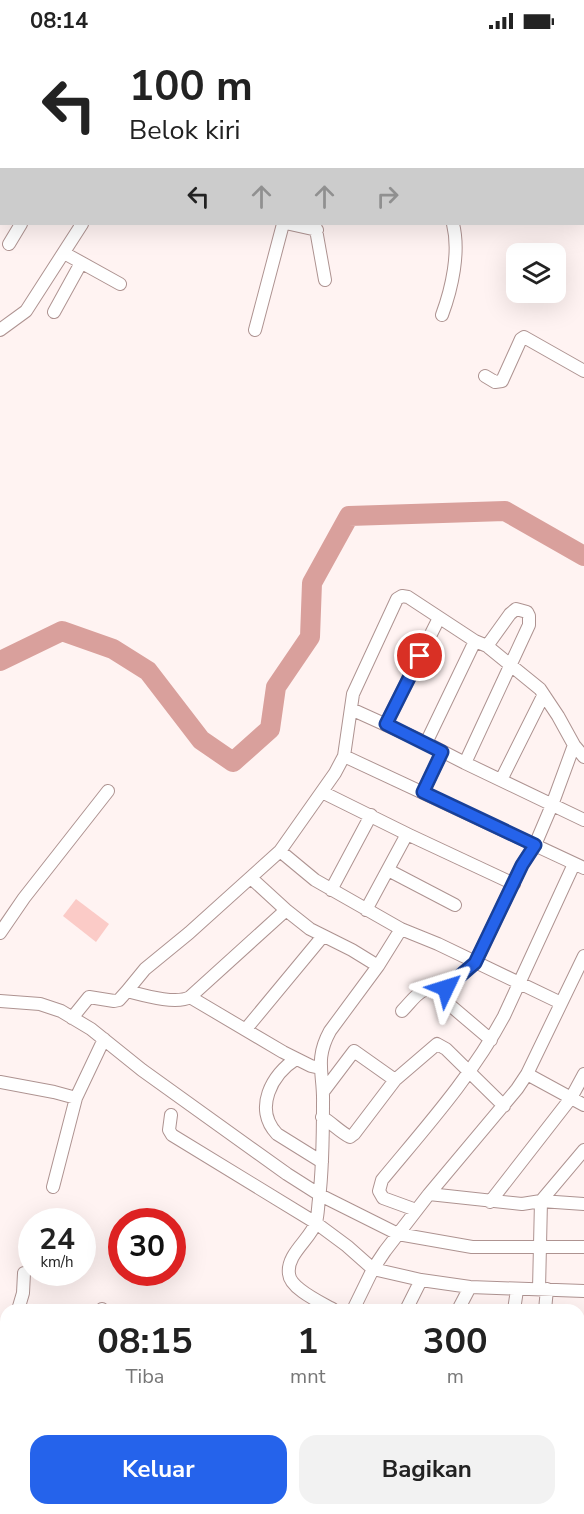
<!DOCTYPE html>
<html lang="id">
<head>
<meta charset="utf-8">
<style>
	:root { --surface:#fff; --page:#f2f2f2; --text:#222; --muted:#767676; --accent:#2563eb }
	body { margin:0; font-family:"Nunito Sans",sans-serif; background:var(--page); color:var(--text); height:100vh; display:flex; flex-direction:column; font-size:22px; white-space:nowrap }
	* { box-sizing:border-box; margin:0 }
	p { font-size:20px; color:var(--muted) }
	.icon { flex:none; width:33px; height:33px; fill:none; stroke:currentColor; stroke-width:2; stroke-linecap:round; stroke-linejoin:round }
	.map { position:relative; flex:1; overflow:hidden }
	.details { position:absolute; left:0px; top:1262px; width:585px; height:212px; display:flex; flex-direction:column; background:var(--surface); border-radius:18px 18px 0 0; box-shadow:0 6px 24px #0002 }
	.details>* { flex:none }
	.hud { position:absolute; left:0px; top:0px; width:585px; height:183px; box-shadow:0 6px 24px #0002; background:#fff; color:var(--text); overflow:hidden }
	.fabs { position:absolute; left:506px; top:201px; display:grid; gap:12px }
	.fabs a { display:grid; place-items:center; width:60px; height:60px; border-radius:12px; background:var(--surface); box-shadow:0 6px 24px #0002; font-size:30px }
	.speed { position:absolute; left:18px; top:1166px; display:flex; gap:12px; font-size:30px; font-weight:700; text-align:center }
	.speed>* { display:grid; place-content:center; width:78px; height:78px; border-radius:50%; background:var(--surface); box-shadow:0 6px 24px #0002; line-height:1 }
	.speed small { font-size:15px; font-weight:400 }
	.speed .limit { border:9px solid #d22; background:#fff; color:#111 }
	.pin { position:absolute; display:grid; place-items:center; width:51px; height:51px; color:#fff; margin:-26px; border:3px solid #fff; border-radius:50%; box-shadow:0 2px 6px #0007 }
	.me { position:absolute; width:66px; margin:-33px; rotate:49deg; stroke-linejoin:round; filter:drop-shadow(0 0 4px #0008) }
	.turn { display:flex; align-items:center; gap:21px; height:126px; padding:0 30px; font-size:27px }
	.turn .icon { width:78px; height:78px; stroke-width:2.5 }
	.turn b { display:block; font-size:42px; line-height:51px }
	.lanes { display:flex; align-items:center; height:57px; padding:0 30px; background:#0003; justify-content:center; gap:30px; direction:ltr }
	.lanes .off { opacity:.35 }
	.eta { display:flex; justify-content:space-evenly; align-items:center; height:102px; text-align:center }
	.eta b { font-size:36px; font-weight:700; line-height:42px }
	.primary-button { display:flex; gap:12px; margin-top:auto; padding:12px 30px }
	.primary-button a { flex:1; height:69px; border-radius:18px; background:var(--accent); color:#fff; font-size:24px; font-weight:700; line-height:69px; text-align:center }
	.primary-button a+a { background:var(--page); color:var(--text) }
	.status { display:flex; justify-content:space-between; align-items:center; height:42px; padding:0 30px; background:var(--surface); direction:ltr }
	.status svg { height:16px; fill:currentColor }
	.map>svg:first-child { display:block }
	.green { fill:#fbcbc7 }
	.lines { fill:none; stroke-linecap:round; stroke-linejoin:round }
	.river { stroke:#d9a09c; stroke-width:20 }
	.street-casing { stroke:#ae9391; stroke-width:14 }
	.secondary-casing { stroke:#ae9391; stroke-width:19 }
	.street { stroke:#fff; stroke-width:12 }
	.secondary { stroke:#fff; stroke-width:16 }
	.route-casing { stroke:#184099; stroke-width:15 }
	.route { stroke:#2563eb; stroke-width:10 }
</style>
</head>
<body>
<div class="status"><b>08:14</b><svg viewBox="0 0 49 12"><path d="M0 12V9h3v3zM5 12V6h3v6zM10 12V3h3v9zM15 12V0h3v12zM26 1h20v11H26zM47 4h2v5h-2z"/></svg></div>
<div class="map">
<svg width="584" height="1472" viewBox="0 0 584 1472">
	<rect width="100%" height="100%" fill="#fff3f2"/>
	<path class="green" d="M76,857L109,882L96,900L63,874Z"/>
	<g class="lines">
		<path class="river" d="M0,619L62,589L113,607L148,629L201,698L233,720L270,687L276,645L310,595L312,541L349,474L505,469L584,514"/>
		<defs>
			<path id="street" d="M0,1V0
				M117,2L118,0
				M180,2L181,0
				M362,2V0
				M514,2L515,0
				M0,70H2
				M584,76V75
				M290,182L317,188
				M315,182L325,238
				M9,202L21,182
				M64,211L120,242
				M54,270L81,221
				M442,273C452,246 460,210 453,182
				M0,288L26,269L82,182
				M255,288L283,182
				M485,334L495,340L502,339L521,297L524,295L584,329
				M475,599L426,701L465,721L529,583V574L527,570L516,567L510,572L487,604
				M351,667L426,701
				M386,682L437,580L441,577
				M344,714L584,826
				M465,721L584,778
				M501,738L543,654
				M322,750L407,792
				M423,750L442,710
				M280,809L315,838L401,887L438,902L561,961
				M388,828L455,863
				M251,836L286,868L310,887L352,908L378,924
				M331,848L371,773
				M366,868L407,792L514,842
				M0,891L24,856L108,749
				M443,951L446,946L475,921L522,823L535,803L552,763L574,703
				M190,955L286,868
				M0,959L40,962L61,969L91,987L142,1028L287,1132L320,1153L398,1192L472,1205H584
				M402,969C415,956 423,939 443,951L444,958L491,998
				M72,976L89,955L114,959L119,958L127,949
				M246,987L323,894
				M296,1017C272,1032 253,1067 277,1092L322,1120
				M320,1026L311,1024L283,1010L190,955C176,963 143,953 127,949L145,927L189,891L280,809L335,731L344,714L353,652L397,557L402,554L408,555L475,599L487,604L540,647L558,674L574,703L584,715
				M527,1032L584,1063
				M0,1040L54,1050L76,1056
				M323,1050L354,1009L395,1038
				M171,1073L169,1088L172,1093L316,1181L347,1204L373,1227L421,1238L470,1245L584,1249
				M322,1075C332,1081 340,1090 350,1095L354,1092L395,1038L437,1002L446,1007L504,1064
				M53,1145L76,1056L104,997
				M429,1152L522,1162L541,1159L584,1162
				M490,1160L571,1056L584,1032
				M416,1168L383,1156L379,1149L382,1138C425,1086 472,1034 504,974L574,822
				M539,1247L541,1159L584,1108
				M18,1268L23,1251L24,1231
				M102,1268V1267
				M334,1268C322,1261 290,1247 289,1232C286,1212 311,1197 316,1180C318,1173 318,1164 319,1157C323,1125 323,1092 323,1061C324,1032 314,1018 330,989L378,924L401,887
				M353,1268L373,1227L385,1209L429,1152L517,1047L527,1032L584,914
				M406,1268L421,1238
				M458,1268L470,1245
				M514,1268L517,1248
				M545,1268L547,1247
				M0,1304L6,1292
				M579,1318L584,1322
				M0,1388L6,1369
				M101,1472L104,1467
				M191,1472L196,1467
				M280,1472L284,1467"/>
			<path id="secondary" d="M0,1306L6,1309
				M334,1467L344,1472"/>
		</defs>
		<use href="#street" class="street-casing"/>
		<use href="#secondary" class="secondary-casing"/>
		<use href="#street" class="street"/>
		<use href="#secondary" class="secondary"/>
	</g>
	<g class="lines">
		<defs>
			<path id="route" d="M420,614L386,682L442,710L423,750L535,803L522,823L475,921L446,946"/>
		</defs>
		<use href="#route" class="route-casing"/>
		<use href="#route" class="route"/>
	</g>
</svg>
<div class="fabs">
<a><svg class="icon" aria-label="layers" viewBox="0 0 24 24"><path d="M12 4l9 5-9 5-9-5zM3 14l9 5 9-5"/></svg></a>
</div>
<div class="speed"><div>24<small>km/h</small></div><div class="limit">30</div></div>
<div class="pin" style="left:420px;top:614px;background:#d93025"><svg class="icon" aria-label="arrive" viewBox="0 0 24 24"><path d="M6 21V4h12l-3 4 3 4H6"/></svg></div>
<svg class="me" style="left:446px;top:946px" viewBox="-20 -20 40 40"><path d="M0-17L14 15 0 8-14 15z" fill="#2563eb" stroke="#fff" stroke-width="4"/></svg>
<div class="hud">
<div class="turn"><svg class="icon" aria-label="left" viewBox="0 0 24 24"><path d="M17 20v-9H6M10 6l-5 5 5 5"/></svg><div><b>100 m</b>Belok kiri</div></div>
<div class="lanes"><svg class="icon" aria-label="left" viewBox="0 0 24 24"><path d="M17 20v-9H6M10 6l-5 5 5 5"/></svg><svg class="icon off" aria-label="ahead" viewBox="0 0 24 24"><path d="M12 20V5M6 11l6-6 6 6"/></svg><svg class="icon off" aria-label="ahead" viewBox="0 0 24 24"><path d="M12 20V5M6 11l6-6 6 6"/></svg><svg class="icon off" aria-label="right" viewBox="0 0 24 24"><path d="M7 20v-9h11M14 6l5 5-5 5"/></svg></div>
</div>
<section class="details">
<div class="eta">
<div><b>08:15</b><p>Tiba</p></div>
<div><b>1</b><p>mnt</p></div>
<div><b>300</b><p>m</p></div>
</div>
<div class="primary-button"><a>Keluar</a><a>Bagikan</a></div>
</section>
</div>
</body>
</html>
